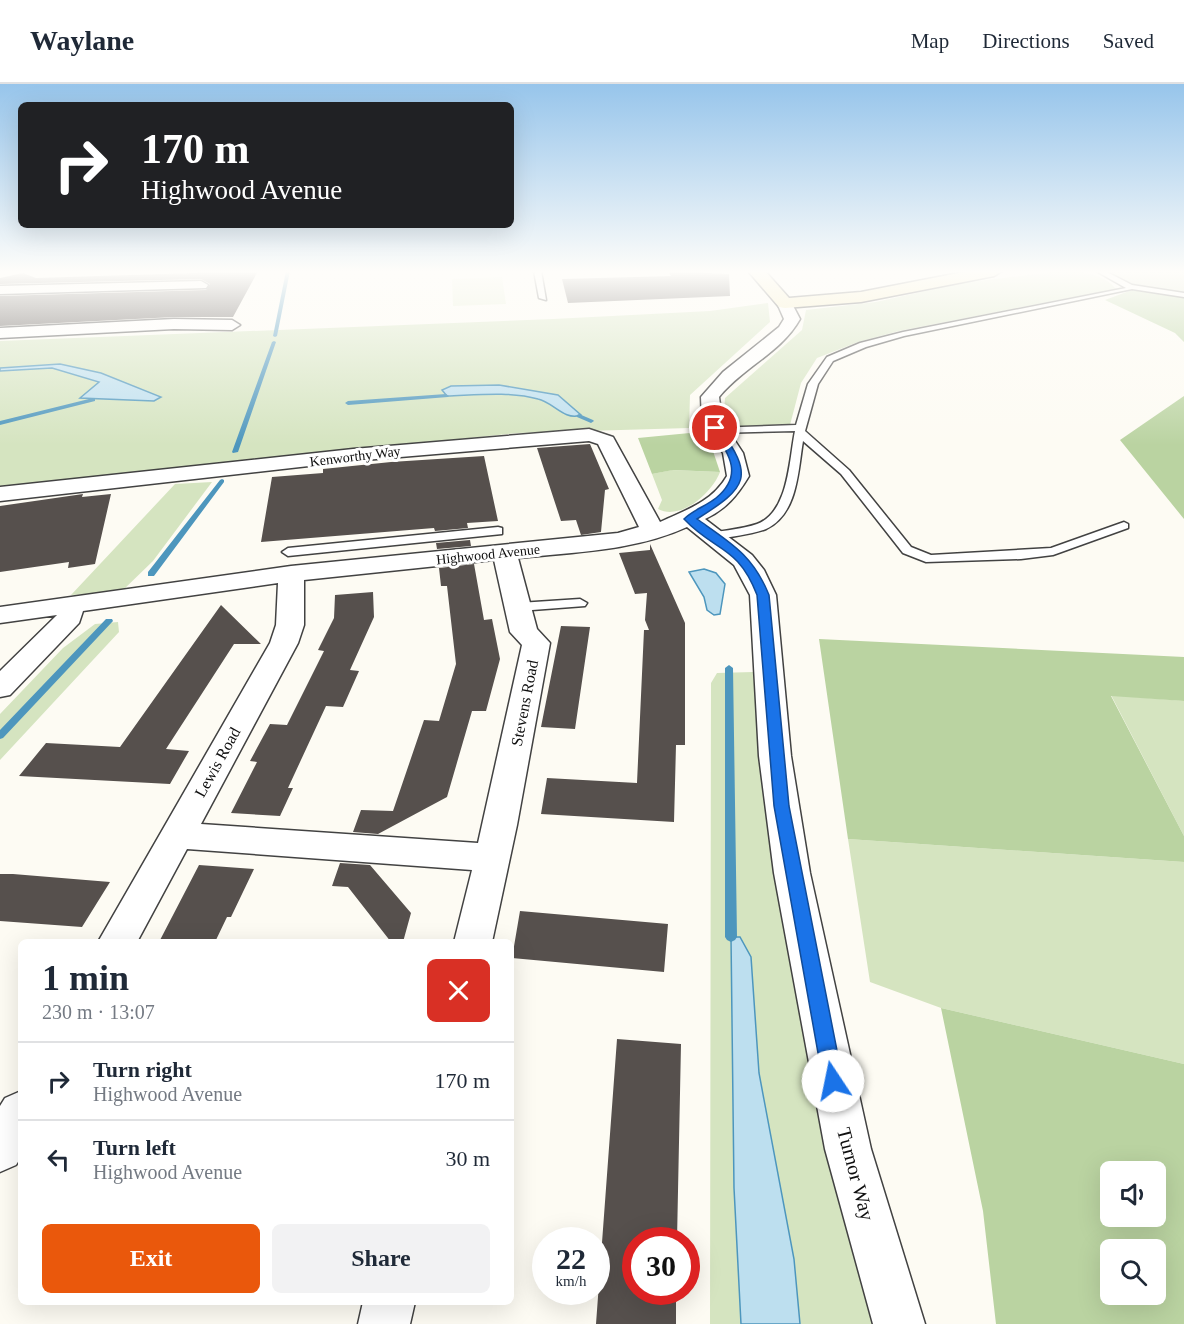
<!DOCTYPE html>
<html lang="en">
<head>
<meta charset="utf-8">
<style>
	:root { --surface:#fff; --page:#f2f2f3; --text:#1f2937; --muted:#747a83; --line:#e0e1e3; --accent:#ea580c }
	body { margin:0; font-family:"Times New Roman",serif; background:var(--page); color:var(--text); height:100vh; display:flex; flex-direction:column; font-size:22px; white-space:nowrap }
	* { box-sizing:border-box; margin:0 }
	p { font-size:20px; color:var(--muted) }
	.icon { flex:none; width:33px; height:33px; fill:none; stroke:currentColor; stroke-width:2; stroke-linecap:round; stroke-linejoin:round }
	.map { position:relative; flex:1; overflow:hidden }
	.side { position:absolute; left:18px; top:855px; width:496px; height:366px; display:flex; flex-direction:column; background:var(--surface); border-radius:9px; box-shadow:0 6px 24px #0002 }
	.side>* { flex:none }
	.guide { position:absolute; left:18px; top:18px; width:496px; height:126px; border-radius:9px; box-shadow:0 6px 24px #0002; background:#202124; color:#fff; overflow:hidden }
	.tools { position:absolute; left:1100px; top:1077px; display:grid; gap:12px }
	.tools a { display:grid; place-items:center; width:66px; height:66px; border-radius:9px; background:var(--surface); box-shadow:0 6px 24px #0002; font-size:30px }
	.speed { position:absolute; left:532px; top:1143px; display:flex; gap:12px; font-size:30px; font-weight:700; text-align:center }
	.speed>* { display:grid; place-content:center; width:78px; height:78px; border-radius:50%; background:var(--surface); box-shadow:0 6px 24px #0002; line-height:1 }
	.speed small { font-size:15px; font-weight:400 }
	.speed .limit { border:9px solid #d22; background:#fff; color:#111 }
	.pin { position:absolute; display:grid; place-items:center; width:51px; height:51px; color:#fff; margin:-26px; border:3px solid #fff; border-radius:50%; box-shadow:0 2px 6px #0007 }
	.me { position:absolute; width:66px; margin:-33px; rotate:349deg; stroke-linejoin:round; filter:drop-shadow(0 0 4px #0008) }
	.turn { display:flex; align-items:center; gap:21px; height:126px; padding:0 24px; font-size:27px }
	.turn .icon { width:78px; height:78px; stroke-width:2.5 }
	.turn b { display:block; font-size:42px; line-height:51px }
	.round { display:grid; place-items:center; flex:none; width:63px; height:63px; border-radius:9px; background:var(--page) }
	.summary { display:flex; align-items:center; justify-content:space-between; height:102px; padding:0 24px }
	h1 { font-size:36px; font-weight:700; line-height:45px }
	.button { display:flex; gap:12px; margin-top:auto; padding:12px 24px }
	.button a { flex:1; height:69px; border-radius:9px; background:var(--accent); color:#fff; font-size:24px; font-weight:700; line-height:69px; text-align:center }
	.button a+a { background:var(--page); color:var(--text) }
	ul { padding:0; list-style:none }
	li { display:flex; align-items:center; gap:18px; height:78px; padding:0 24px; border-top:2px solid var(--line) }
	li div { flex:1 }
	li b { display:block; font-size:22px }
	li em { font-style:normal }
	header { display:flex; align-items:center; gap:36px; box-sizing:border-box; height:84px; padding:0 30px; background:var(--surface); border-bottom:2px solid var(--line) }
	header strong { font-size:28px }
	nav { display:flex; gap:33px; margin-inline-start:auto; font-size:21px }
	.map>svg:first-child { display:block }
	.green { fill:#d5e4c0 }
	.forest { fill:#bad3a1; fill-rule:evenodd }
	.cemetery { fill:#d7dec5 }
	.pitch { fill:#e4edd0 }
	.water { fill:#bddfef; stroke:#4d96bd; stroke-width:1.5 }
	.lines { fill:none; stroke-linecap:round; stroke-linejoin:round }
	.stream { fill:#4d96bd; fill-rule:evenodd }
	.building { fill:#56504d }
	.lane-casing { stroke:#424242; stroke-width:3 }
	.street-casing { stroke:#424242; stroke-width:3 }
	.secondary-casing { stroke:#313131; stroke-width:3 }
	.lane { fill:#fff; fill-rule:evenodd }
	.street { fill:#fff; fill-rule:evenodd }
	.secondary { fill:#f5ebb6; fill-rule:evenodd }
	.route { fill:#1a73e8; stroke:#114b97; stroke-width:1.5 }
	.labels { text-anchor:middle; stroke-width:6; stroke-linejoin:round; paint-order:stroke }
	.far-street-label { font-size:14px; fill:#0f0f0f; stroke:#fff }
	.street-label { font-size:16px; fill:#0f0f0f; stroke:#fff }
	.near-street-label { font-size:20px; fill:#0f0f0f; stroke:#fff }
</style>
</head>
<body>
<header>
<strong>Waylane</strong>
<nav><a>Map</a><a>Directions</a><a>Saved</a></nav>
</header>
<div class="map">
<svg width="1184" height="1240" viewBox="0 0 1184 1240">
	<rect width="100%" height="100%" fill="#fdfbf3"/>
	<path class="green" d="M1061,187C1079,187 1104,189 1116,205L899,247L858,258L817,274L801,299L790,341L723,343L725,314L802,246L806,226L876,218L961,199Z
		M768,219L770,238L690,311L689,344L518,349L0,403V257L553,235L710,227Z
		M672,386L720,388C712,409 681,437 658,425L662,416L652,390Z
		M212,398L153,477L121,508L71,511L175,400Z
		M118,538L119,548L0,676V630L63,564L95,540Z
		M753,588L762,678L880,1240H800L794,1175L759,989L751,873L731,853L734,1104L741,1240H710L711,599L717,589Z
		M1111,611L1184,617V752Z
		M848,755L1184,778V980L941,924L870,898Z"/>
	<path class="forest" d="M1140,203L1184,209V258L1175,249L1105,216Z
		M1184,312V435L1120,356Z
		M700,348L713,367L720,388L673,386L652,390L638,354Z
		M819,555L1184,573V617L1111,612L1184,752V778L848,755Z
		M941,924L1184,980V1240H996L983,1127ZM1110,1088H1155V1132H1110ZM1110,1166H1155V1210H1110Z"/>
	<path class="cemetery" d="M1104,187H1184V209L1140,203Z"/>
	<path class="pitch" d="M502,193L506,220L453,222L452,195Z"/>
	<path class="water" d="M60,280L101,289L161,313L154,317L80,314L99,298L52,284L0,287V284Z
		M499,301L558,311L581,331C564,337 553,318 538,315C510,307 476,311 447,312L442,306L451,302Z
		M704,485L716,489L725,500L720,530L714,531L707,526L704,513L689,488Z
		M731,853H740L751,873L759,989L794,1175L800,1240H741L734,1104Z"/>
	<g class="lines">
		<path class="stream" d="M286,187H290L277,252L275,253L273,252Z
			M274,257L276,258L238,368L233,369L232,368L272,258Z
			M446,310L449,312L448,313L348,321L345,319L348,317Z
			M93,314L95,315V317L0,341V337Z
			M579,330L593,336L594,337L591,339L577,333V331Z
			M222,395L224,396V398L154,492H148V488L220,396Z
			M106,535H112L113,537L3,654L0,655V646Z
			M729,581L733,584L737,853L735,856L731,858L727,856L725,853V584Z"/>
	</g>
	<path class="building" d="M258,187L233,233H174L0,242V212L206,206L210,200L201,195L0,200V194L23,189L36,194Z
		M668,187L729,190L730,212L568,219L562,195L671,192Z
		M590,360L609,405L605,406L601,448L581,451L576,436L561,437L537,364Z
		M484,372L498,437L467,439L468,444L435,447L434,444L261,458L272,393L323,389V385L391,378Z
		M83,410L82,413L111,410L95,480L68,484L69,478L0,488V422Z
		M470,456L471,462L437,465L436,459Z
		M650,460L685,539V661H676L674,738L541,730L547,694L637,699L644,546H649L645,536L647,509L635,510L619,469L650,466Z
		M474,480L484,536L492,535L500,575L486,627H472L447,713L378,750L353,748L361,726L393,727L424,636L439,637L456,580L447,502H441L439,484Z
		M373,508L374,533L350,586L359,587L343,623L326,622L288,704H293L280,732L231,729L257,678L250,677L270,640L287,641L324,567L318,566L334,534L335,511Z
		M221,521L261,560H234L201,611L166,665L189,667L170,700L19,692L46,659L120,663Z
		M561,542L590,543L575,645L541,643Z
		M340,779L370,781L411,829L403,858H391L348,803L332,802Z
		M199,781L254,785L231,833H227L215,858H159Z
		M0,790H13L110,798L82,843L0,837Z
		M520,827L668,840L664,888L512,874Z
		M617,955L681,960L677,1156H636V1208H676V1240H596Z"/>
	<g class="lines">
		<defs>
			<path id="lane" d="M534,187H541L546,216L539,214Z
				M1096,187H1105L1132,201L1184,209V213L1132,205L904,252L866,263L833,277L818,300L805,347L849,386L911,463L931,471L1051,464L1124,438L1128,440V444L1053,471L1021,475L926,478L903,469L841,390L803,357C798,386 798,430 766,445C751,451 731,452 715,456L709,452L711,449C726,446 743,445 757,440C789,428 789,376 795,347L716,349L711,346L712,344L796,341L808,300L827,273L860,259L903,248L1126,204Z
				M498,443L502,444V450L288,472L282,468L288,464Z
				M580,515L587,519L585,522L519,527L512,523L519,519Z"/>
			<path id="street" d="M201,197L208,201L206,204L0,210V202Z
				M785,214L790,216L800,235C781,269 743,283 719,313L722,337L743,369L749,392C737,412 726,425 705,435L752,471L764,486L776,511L791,672L810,789L871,1065L925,1240H873L825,1065L774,789L759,672L750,511L734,481L687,443C635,467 574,468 518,474L537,545L550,559L517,741L492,858H454L472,786L187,765L137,858H98L270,559L276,541L278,499L83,527L79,539L10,611L0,613V587L57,531L0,539V523L291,482L618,449L639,443L598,360L589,357L353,377L0,417V403L353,365L589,345L613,353L660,438C686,426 712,418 727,392L723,369L702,337L701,313L723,288L779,243L784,235L777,219ZM494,476L510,548L522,561L478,759L201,740L298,559L304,541V496Z
				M174,235L232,236L240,241L232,246L174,245L0,254V244Z
				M21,1007V1073L16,1081L0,1088V1022L5,1014Z
				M363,1218H415L410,1240H358Z"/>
			<path id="secondary" d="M748,187H765L789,214L861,208L969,187H1002L994,192L861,218L785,224L779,223Z"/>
		</defs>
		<use href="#lane" class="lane-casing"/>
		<use href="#street" class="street-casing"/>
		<use href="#secondary" class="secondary-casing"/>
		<use href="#lane" class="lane"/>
		<use href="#street" class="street"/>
		<use href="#secondary" class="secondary"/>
	</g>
	<linearGradient id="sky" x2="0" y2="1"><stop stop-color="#97c5eb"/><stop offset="0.52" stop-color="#fefdfa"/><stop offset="1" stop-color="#fefdfa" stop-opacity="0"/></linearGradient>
	<rect width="1184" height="361" fill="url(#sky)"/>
	<path class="route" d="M712,342H718C755,393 748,403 697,435C731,459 753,471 769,511L789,722L843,997L840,1004L833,1007L826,1004L823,997L774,722L757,511C738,461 715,468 684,435C693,426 706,422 716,414C745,390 728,369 711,344Z"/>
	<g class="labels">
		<g class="far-street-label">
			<text transform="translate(355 372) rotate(-7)" y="5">Kenworthy Way</text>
			<text transform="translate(488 470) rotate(-6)" y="5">Highwood Avenue</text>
		</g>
		<g class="street-label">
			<text transform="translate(524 619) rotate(-79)" y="6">Stevens Road</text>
			<text transform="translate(217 678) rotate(-61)" y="6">Lewis Road</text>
		</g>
		<g class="near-street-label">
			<text transform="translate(856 1090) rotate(75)" y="7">Turnor Way</text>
		</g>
	</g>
</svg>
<div class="tools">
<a><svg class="icon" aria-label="sound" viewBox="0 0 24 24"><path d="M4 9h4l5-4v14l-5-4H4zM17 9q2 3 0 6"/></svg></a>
<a><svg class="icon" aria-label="search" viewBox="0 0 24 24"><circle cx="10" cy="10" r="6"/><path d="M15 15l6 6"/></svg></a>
</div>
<div class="speed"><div>22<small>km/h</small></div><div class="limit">30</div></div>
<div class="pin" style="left:715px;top:344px;background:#d93025"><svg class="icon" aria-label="arrive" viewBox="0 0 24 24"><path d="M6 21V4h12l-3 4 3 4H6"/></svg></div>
<svg class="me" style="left:833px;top:997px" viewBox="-20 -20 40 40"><circle r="19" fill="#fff"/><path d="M0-13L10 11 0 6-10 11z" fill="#1a73e8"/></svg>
<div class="guide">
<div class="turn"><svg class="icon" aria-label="right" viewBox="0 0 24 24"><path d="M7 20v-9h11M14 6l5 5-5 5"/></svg><div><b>170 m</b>Highwood Avenue</div></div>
</div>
<section class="side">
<div class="summary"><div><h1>1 min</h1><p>230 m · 13:07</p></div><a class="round" style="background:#d93025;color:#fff"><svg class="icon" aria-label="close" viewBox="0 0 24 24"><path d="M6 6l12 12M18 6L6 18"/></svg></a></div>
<ul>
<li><svg class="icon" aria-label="right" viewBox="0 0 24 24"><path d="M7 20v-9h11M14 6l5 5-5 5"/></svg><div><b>Turn right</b><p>Highwood Avenue</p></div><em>170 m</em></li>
<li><svg class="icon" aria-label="left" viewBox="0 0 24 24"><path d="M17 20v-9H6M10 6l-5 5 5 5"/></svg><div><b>Turn left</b><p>Highwood Avenue</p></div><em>30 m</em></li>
</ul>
<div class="button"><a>Exit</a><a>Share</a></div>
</section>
</div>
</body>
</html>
